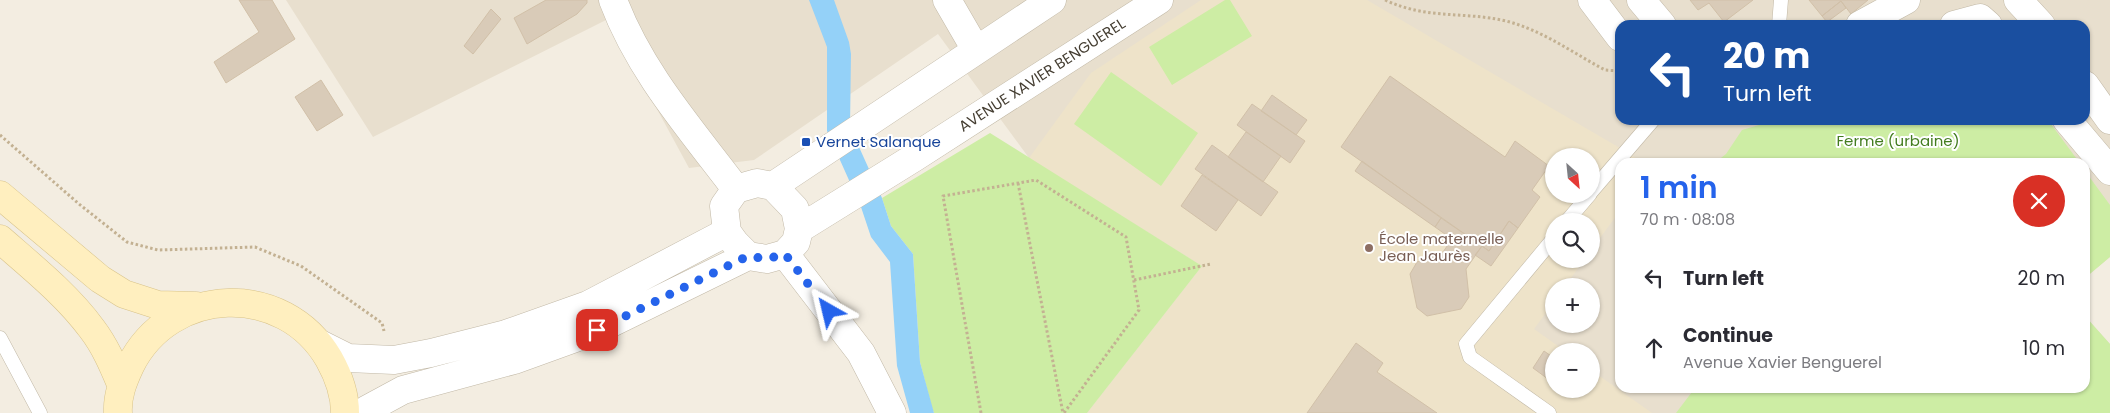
<!DOCTYPE html>
<html lang="en">
<head>
<meta charset="utf-8">
<style>
	:root { --surface:#fff; --page:#f7f7f7; --text:#2b2b33; --muted:#7c7c81; --accent:#2563eb }
	body { margin:0; font-family:Poppins,sans-serif; background:var(--page); color:var(--text); height:100vh; display:flex; flex-direction:column; font-size:19px; white-space:nowrap }
	* { box-sizing:border-box; margin:0 }
	p { font-size:16px; color:var(--muted) }
	.icon { flex:none; width:28px; height:28px; fill:none; stroke:currentColor; stroke-width:2; stroke-linecap:round; stroke-linejoin:round }
	.map { position:relative; flex:1; overflow:hidden }
	.details { position:absolute; left:1615px; top:158px; width:475px; height:235px; display:flex; flex-direction:column; background:var(--surface); border-radius:15px; box-shadow:0 1px 4px #0004 }
	.details>* { flex:none }
	.banner { position:absolute; left:1615px; top:20px; width:475px; height:105px; border-radius:15px; box-shadow:0 1px 4px #0004; background:#1a4fa0; color:#fff; overflow:hidden }
	.needle { width:32px; rotate:153deg }
	.fabs { position:absolute; left:1545px; top:148px; display:grid; gap:10px }
	.fabs a { display:grid; place-items:center; width:55px; height:55px; border-radius:50%; background:var(--surface); box-shadow:0 1px 4px #0004; font-size:25px }
	.pin { position:absolute; display:grid; place-items:center; width:42px; height:42px; color:#fff; margin:-21px; border-radius:10px; box-shadow:0 2px 8px #0006 }
	.me { position:absolute; width:55px; margin:-28px; rotate:323deg; stroke-linejoin:round; filter:drop-shadow(0 0 4px #0008) }
	.turn { display:flex; align-items:center; gap:18px; height:105px; padding:0 25px; font-size:22px }
	.turn .icon { width:65px; height:65px; stroke-width:2.5 }
	.turn b { display:block; font-size:35px; line-height:42px }
	.round { display:grid; place-items:center; flex:none; width:52px; height:52px; border-radius:26px; background:var(--page) }
	.headline { display:flex; align-items:center; justify-content:space-between; height:85px; padding:0 25px }
	h1 { font-size:30px; font-weight:600; line-height:38px; color:var(--accent) }
	ul { padding:0; list-style:none }
	li { display:flex; align-items:center; gap:15px; height:70px; padding:0 25px }
	li div { flex:1 }
	li b { display:block; font-size:19px }
	li em { font-style:normal }
	.map>svg:first-child { display:block }
	.residential { fill:#e8dfce; fill-rule:evenodd }
	.education { fill:#eee3c9; fill-rule:evenodd }
	.green { fill:#cdeda4 }
	.water { fill:#94d1f8 }
	.building { fill:#d9cbb8; stroke:#d1c0a8 }
	.lines { fill:none; stroke-linecap:round; stroke-linejoin:round }
	.lane-casing { stroke:#c1b8a6; stroke-width:15 }
	.street-casing { stroke:#c1b8a6; stroke-width:29 }
	.secondary-casing { stroke:#d8c38a; stroke-width:29 }
	.path { stroke:#c3b192; stroke-width:3; stroke-dasharray:2.5 2.5; stroke-linecap:butt }
	.lane { stroke:#fff; stroke-width:14 }
	.street { stroke:#fff; stroke-width:28 }
	.secondary { stroke:#ffefbf; stroke-width:28 }
	.route { stroke:#2563eb; stroke-width:9; stroke-dasharray:0 16.2 }
	.transit-dot { fill:#1a4fb4; stroke:#fff; stroke-width:2 }
	.education-dot { fill:#8d6e63; stroke:#fff; stroke-width:2 }
	.labels { text-anchor:middle; stroke-width:4; stroke-linejoin:round; paint-order:stroke }
	.street-label { font-size:15px; fill:#443d31; stroke:#fff }
	.park-label { font-size:15px; fill:#437c1f; stroke:#fff }
	.transit-label { font-size:15px; fill:#164399; stroke:#fff; text-anchor:start }
	.education-label { font-size:15px; fill:#785e54; stroke:#fff; text-anchor:start }
</style>
</head>
<body>
<div class="map">
<svg width="2110" height="413" viewBox="0 0 2110 413">
	<rect width="100%" height="100%" fill="#f3ede1"/>
	<path class="residential" d="M286,0H2110V257L2085,278V162H1620V388H2085V316L2110,344V413H1087L1202,266L1029,158L938,34L754,160L689,168L608,19L373,137ZM1620,25H2085V120H1620ZM1554,156H1591V194H1554ZM1554,221H1591V259H1554ZM1554,286H1591V324H1554ZM1554,351H1591V389H1554Z"/>
	<path class="education" d="M1201,0H1367L1625,151L1642,162H1620V211L1591,250V221H1554V259H1585L1565,286H1554V302L1534,329L1565,351H1554V389H1591V370L1652,413H1087L1202,266L1029,158L1091,73ZM1554,156H1591V194H1554Z"/>
	<path class="green" d="M1225,0H1230L1252,36L1172,85L1149,47Z
		M1111,72L1198,133L1161,186L1074,124Z
		M1776,120H2048L2079,162H1716L1726,154L1742,130Z
		M990,133L1202,266L1087,413H934L932,408L920,362L913,254L891,226L882,198Z
		M2085,171L2110,205V257L2085,278Z
		M2085,316L2110,344V413H1676L1695,388H2085Z"/>
	<path class="water" d="M809,0H834L849,42L851,54L850,127L882,198L891,226L913,254L920,362L934,413H910L897,366L890,262L871,237L861,207L827,131V47Z"/>
	<path class="building" d="M239,0H272L295,39L226,83L214,62L259,32Z
		M546,0H587V3L577,14L527,44L514,18Z
		M1690,0H1753L1724,22L1709,3L1698,10Z
		M1809,0H1868L1851,14L1841,1L1822,16Z
		M1841,1L1846,8L1827,22L1822,16Z
		M491,9L501,19L473,54L464,46Z
		M1390,76L1505,157L1515,141L1549,166L1532,190L1540,197L1518,228L1509,221L1489,251L1341,147Z
		M321,80L343,115L317,131L295,97Z
		M1272,95L1307,120L1296,135L1261,111Z
		M1252,104L1305,141L1290,163L1237,125Z
		M1246,132L1281,156L1263,182L1228,157Z
		M1212,145L1278,192L1261,216L1195,169Z
		M1362,161L1441,218L1435,227L1355,171Z
		M1202,175L1238,200L1216,231L1181,206Z
		M1441,218L1482,246L1466,269L1469,297L1461,309L1427,316L1417,308L1410,274L1417,262L1443,252L1452,239L1435,227Z
		M1509,221L1518,228L1491,266L1475,255L1482,246L1489,251Z
		M1356,343L1383,363L1377,372L1437,413H1307Z
		M1544,351L1554,358V371L1548,379L1533,368Z"/>
	<g class="lines">
		<defs>
			<path id="lane" d="M1779,25L1781,0
				M1591,192L1653,120
				M1567,221L1590,194
				M0,338L40,413
				M1549,413L1470,357L1466,344L1554,238"/>
			<path id="street" d="M613,0C640,72 690,128 736,189
				M947,0L976,50
				M1592,0L1620,37
				M1641,0L1662,25
				M2018,0L2041,25
				M1860,25L1906,0
				M1954,25L1980,18L1988,25
				M2085,85L2110,120
				M2067,120L2110,171
				M757,183L773,186L795,209L799,229L796,242L785,254L767,259L748,256L735,243L727,232L724,206L736,189Z
				M773,186L1052,0
				M799,229L915,157L1159,0
				M785,254L861,353L892,413
				M320,344L348,358L394,360L431,353L506,334L588,305L727,232
				M364,413L366,410L403,390L514,360L597,330L748,256"/>
			<path id="secondary" d="M0,195L100,279L124,294L158,305L196,306
				M0,239C32,267 67,295 92,329C105,346 113,365 121,384
				M118,413C117,396 123,381 130,366C170,285 284,281 329,359C338,375 345,394 345,413"/>
		</defs>
		<use href="#lane" class="lane-casing"/>
		<use href="#street" class="street-casing"/>
		<use href="#secondary" class="secondary-casing"/>
		<path class="path" d="M1385,0C1428,20 1463,11 1506,21C1542,30 1573,53 1605,70L1620,71
			M0,135L79,204L127,242L158,250L255,247L301,266L382,323L384,331
			M1018,183L1063,413
			M1134,280L1211,264
			M981,413L943,196L1036,180L1126,237L1139,310L1064,413"/>
		<use href="#lane" class="lane"/>
		<use href="#street" class="street"/>
		<use href="#secondary" class="secondary"/>
	</g>
	<g class="lines">
		<path class="route" d="M597,330L748,256L767,259L785,254L829,311"/>
	</g>
	<rect class="transit-dot" x="801" y="137" width="10" height="10" rx="2.5"/>
	<circle class="education-dot" cx="1369" cy="248" r="5"/>
	<g class="labels">
		<g class="street-label">
			<text transform="translate(1042 75) rotate(-33)" y="5">AVENUE XAVIER BENGUEREL</text>
		</g>
		<g class="park-label">
			<text x="1898" y="146">Ferme (urbaine)</text>
		</g>
		<g class="transit-label">
			<text x="816" y="147">Vernet Salanque</text>
		</g>
		<g class="education-label">
			<text x="1379" y="244">École maternelle<tspan x="1379" dy="17">Jean Jaurès</tspan></text>
		</g>
	</g>
</svg>
<div class="fabs">
<a><svg class="needle" viewBox="-14 -14 28 28"><path d="M0-13l5 13h-10z" fill="#e53935"/><path d="M0 13l5-13h-10z" fill="#7c7c81"/></svg></a>
<a><svg class="icon" aria-label="search" viewBox="0 0 24 24"><circle cx="10" cy="10" r="6"/><path d="M15 15l6 6"/></svg></a>
<a>+</a>
<a>−</a>
</div>
<div class="pin" style="left:597px;top:330px;background:#d93025"><svg class="icon" aria-label="arrive" viewBox="0 0 24 24"><path d="M6 21V4h12l-3 4 3 4H6"/></svg></div>
<svg class="me" style="left:829px;top:311px" viewBox="-20 -20 40 40"><path d="M0-17L14 15 0 8-14 15z" fill="#2563eb" stroke="#fff" stroke-width="4"/></svg>
<div class="banner">
<div class="turn"><svg class="icon" aria-label="left" viewBox="0 0 24 24"><path d="M17 20v-9H6M10 6l-5 5 5 5"/></svg><div><b>20 m</b>Turn left</div></div>
</div>
<section class="details">
<div class="headline"><div><h1>1 min</h1><p>70 m · 08:08</p></div><a class="round" style="background:#d93025;color:#fff"><svg class="icon" aria-label="close" viewBox="0 0 24 24"><path d="M6 6l12 12M18 6L6 18"/></svg></a></div>
<ul>
<li><svg class="icon" aria-label="left" viewBox="0 0 24 24"><path d="M17 20v-9H6M10 6l-5 5 5 5"/></svg><div><b>Turn left</b></div><em>20 m</em></li>
<li><svg class="icon" aria-label="ahead" viewBox="0 0 24 24"><path d="M12 20V5M6 11l6-6 6 6"/></svg><div><b>Continue</b><p>Avenue Xavier Benguerel</p></div><em>10 m</em></li>
</ul>
</section>
</div>
</body>
</html>
